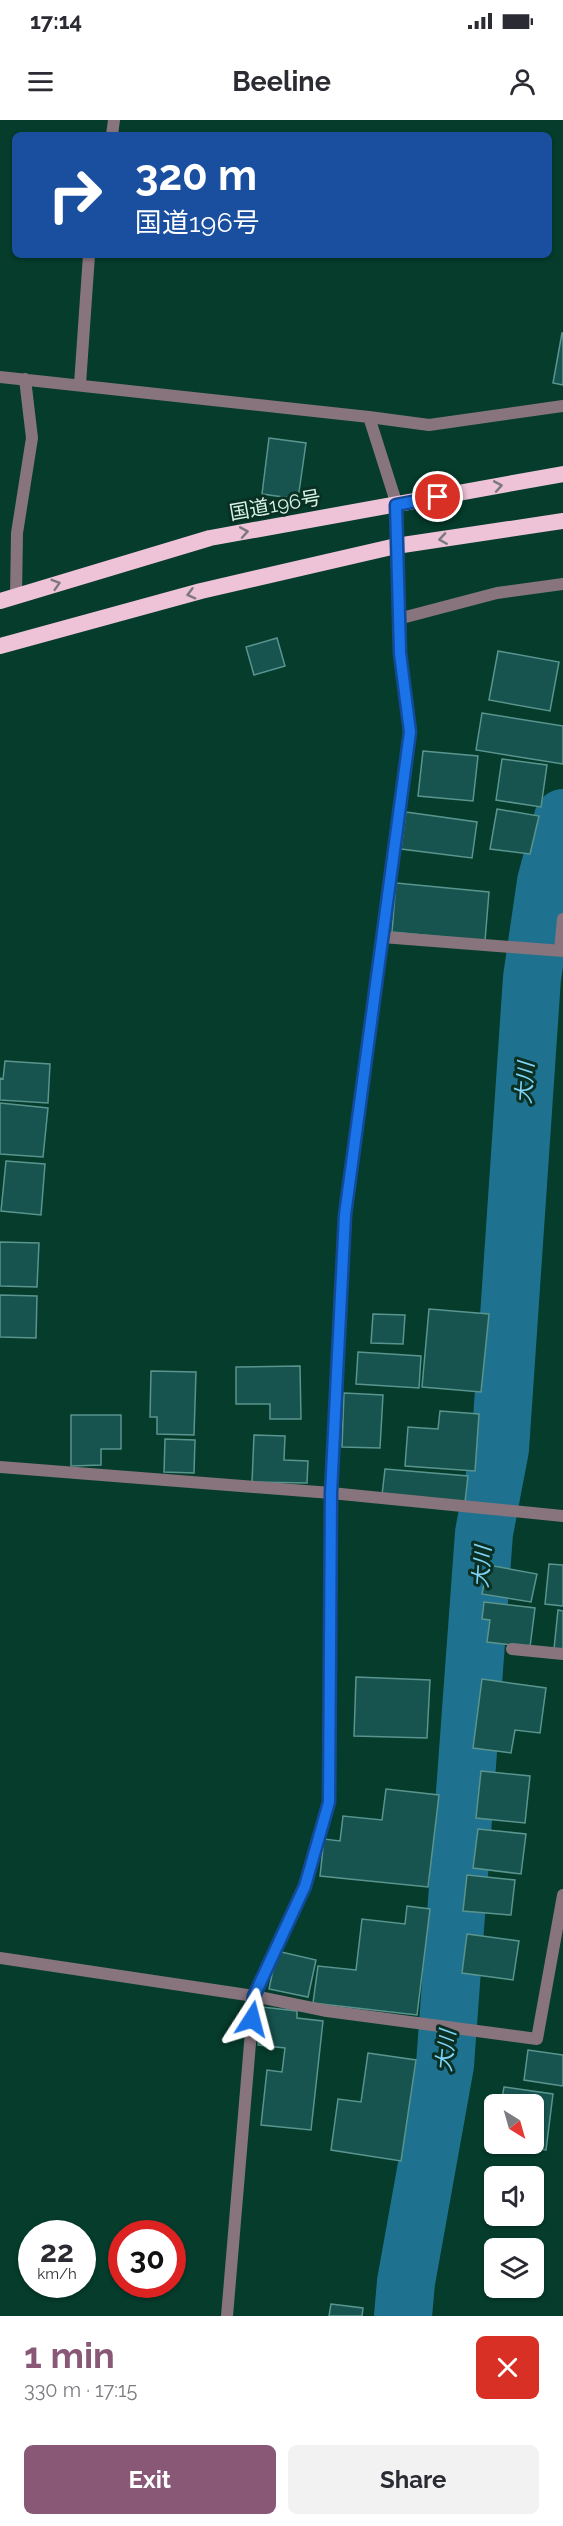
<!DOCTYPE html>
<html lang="en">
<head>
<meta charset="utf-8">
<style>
	:root { --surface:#fff; --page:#f2f2f3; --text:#2b2b33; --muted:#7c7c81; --accent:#885876 }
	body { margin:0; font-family:Raleway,"Noto Sans JP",sans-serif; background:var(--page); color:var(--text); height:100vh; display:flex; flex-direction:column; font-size:22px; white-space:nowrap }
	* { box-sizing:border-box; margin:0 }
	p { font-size:20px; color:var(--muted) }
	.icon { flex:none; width:33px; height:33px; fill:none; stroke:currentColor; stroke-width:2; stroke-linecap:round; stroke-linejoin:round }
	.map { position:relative; height:2196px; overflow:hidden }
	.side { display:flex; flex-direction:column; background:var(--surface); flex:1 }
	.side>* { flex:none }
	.guide { position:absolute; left:12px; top:12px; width:540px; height:126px; border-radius:9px; box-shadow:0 2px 4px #0004; background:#1a4fa0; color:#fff; overflow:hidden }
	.needle { width:39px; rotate:143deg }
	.controls { position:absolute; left:484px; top:1974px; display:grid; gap:12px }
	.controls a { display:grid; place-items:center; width:60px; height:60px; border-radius:9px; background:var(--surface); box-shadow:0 2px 4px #0004; font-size:30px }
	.speed { position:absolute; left:18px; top:2100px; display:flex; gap:12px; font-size:30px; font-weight:700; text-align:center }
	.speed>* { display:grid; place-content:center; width:78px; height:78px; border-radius:50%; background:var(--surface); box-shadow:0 2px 4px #0004; line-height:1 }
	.speed small { font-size:15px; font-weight:400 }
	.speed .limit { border:9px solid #d22; background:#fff; color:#111 }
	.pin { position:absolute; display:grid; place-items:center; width:51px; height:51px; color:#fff; margin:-26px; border:3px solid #fff; border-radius:50%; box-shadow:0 2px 6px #0007 }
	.me { position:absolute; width:66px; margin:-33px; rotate:9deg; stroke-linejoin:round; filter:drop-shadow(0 0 4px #0008) }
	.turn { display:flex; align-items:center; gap:21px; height:126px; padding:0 24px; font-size:27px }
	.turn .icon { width:78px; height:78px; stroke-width:2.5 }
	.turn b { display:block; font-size:42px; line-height:51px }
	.round { display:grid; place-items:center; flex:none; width:63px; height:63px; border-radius:9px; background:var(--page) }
	.summary { display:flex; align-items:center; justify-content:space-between; height:102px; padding:0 24px }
	h1 { font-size:36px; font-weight:700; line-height:45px; color:var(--accent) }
	.cta { display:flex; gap:12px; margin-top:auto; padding:12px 24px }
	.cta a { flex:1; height:69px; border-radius:9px; background:var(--accent); color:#fff; font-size:24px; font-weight:700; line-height:69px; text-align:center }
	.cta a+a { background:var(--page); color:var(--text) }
	.status { display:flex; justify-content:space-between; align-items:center; height:42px; padding:0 30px; background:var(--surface); direction:ltr }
	.status svg { height:16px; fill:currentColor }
	header { display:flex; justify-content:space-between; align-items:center; height:78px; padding:0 24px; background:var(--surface); font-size:27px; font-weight:700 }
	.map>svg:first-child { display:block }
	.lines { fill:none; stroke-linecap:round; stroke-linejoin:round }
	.river { stroke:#1f728f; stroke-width:58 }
	.building { fill:#17544f; stroke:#5a948e; stroke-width:1.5 }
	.minor { stroke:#87747d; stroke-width:12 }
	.trunk { stroke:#eec2d7; stroke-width:16 }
	.oneway { stroke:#7c797d }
	.route-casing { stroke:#114b97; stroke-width:15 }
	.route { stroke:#1a73e8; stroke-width:10 }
	.labels { text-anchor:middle; stroke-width:6; stroke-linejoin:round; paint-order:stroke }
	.street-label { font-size:20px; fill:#d8f2e6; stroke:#093023 }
	.water-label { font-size:21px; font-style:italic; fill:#81d4f7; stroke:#093023 }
</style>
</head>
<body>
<div class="status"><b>17:14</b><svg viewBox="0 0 49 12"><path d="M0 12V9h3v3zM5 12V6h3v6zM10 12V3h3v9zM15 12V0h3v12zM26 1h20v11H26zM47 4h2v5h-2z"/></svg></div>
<header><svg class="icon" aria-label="menu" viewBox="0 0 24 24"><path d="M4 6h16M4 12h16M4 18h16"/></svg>Beeline<svg class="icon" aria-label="person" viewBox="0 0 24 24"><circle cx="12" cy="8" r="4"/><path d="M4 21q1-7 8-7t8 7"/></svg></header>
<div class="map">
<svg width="563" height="2196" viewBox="0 0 563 2196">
	<rect width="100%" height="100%" fill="#053c2c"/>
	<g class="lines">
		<path class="river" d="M403,2196L406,2162L445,1945L484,1413L500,1329L532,858L546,762L563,698"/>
	</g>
	<path class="building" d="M562,213H563V265L553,263Z
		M269,318L306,323L298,379L262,374Z
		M277,518L285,546L254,555L246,527Z
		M498,531L559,542L550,591L489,580Z
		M482,593L563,606V644L476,630Z
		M423,631L478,636L473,681L418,676Z
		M502,639L547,645L541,687L496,680Z
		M497,689L539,696L530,734L490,729Z
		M406,692L477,702L472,738L401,729Z
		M396,763L489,772L485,821L392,812Z
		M5,941L50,944L48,983L0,980V958L3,959Z
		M0,983L48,988L43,1037L0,1034Z
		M6,1041L45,1044L41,1095L1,1091Z
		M0,1122L39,1123L37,1167L0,1166Z
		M0,1175L37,1176L36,1218L0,1217Z
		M429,1189L489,1194L481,1272L422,1267Z
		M373,1194L405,1195L403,1224L371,1223Z
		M358,1232L421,1236L419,1268L356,1264Z
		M300,1246L301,1299H270V1284H236V1247Z
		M151,1251L196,1252L194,1315L157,1314V1297H150Z
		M344,1273L383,1275L380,1328L342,1327Z
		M440,1291L479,1294L475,1351L405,1346L408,1307L438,1309Z
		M71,1295H121V1329H101V1345L71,1346Z
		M254,1315L285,1316L284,1340L308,1341L307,1363L252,1362Z
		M165,1319L195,1320L194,1353L164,1352Z
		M385,1349L468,1356L465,1382L382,1375Z
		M549,1444L563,1445V1486L545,1484Z
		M488,1445L537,1454L531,1482L482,1474Z
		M484,1482L535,1488L530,1527L487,1522L490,1500L482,1499Z
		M558,1490L563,1491V1529H554Z
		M356,1557L430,1560L427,1618L354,1616Z
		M482,1559L546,1568L540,1613L515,1610L511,1633L473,1628Z
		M481,1651L530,1656L525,1703L476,1698Z
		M386,1669L439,1675L428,1767L320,1756L324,1719L340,1721L343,1696L382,1700Z
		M478,1709L526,1714L521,1754L473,1748Z
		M467,1755L515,1760L511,1795L463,1791Z
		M407,1786L430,1789L417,1895L313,1883L318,1846L356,1850L362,1799L405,1804Z
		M467,1814L519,1821L513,1860L462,1853Z
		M277,1831L316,1840L308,1877L269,1869Z
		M262,1887L297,1891V1898L323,1901L311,2010L261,2005L267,1950L282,1952L285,1928L258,1925Z
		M528,1930L563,1935V1966L524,1960Z
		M368,1933L416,1940L401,2041L331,2030L338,1979L361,1982Z
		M504,1967L553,1974L546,2030L497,2024H534V1984H501Z
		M331,2184L363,2188L362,2196H329Z"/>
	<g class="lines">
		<path class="minor" d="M112,15L114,0
			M0,257L369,297L397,385L400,533L409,612L346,1095L331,1373L329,1682L305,1766L254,1876L0,1838
			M80,264L89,135
			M369,297L429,305L563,286
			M16,476L17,413L32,318L25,259
			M398,499L497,473L563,464
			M382,817L563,831
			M560,830L563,799
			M0,1347L331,1373L563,1396
			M512,1529L563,1534
			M227,2196L254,1876L327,1891L537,1919L563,1775"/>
		<path class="trunk" d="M0,481L210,418L563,354
			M0,526L201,471L396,426L563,401"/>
	</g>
	<defs><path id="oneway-chevron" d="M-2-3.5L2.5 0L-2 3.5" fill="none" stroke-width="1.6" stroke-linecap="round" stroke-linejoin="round" transform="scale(1.5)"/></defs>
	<g class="oneway">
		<use href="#oneway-chevron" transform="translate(498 366) rotate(-10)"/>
		<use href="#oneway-chevron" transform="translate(244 412) rotate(-10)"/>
		<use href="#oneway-chevron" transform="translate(443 419) rotate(171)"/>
		<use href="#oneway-chevron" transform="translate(56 464) rotate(-17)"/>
		<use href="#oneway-chevron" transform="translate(191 474) rotate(165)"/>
	</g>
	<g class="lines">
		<defs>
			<path id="route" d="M252,1899L254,1876L305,1766L329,1682L331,1373L345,1095L410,612L400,533L396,385L438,377"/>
		</defs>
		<use href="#route" class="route-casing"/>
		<use href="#route" class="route"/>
	</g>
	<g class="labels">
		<g class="street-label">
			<text transform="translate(275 385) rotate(-10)" y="7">国道196号</text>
		</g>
		<g class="water-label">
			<text transform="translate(525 963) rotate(-86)" y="7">大川</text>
			<text transform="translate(482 1447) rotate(-86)" y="7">大川</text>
			<text transform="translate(446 1931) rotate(-84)" y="7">大川</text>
		</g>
	</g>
</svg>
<div class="controls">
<a><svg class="needle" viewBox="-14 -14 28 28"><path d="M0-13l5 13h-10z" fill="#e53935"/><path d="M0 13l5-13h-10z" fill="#7c7c81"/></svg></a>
<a><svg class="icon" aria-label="sound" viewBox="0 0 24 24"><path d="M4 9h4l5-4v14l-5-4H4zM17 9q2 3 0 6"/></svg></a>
<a><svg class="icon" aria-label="layers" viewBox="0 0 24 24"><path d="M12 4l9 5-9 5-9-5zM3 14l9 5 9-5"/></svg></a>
</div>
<div class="speed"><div>22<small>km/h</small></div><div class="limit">30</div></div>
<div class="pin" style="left:438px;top:377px;background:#d93025"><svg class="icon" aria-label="arrive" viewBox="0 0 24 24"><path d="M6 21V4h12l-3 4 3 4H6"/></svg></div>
<svg class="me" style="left:252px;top:1899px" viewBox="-20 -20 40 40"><path d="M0-17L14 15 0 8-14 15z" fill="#1a73e8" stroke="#fff" stroke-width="4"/></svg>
<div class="guide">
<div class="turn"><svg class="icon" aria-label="right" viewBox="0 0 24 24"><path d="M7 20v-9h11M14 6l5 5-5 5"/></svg><div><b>320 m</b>国道196号</div></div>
</div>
</div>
<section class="side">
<div class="summary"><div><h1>1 min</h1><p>330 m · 17:15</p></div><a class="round" style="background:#d93025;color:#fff"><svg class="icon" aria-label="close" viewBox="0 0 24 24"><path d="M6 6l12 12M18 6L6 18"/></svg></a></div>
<div class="cta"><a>Exit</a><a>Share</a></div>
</section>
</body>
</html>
